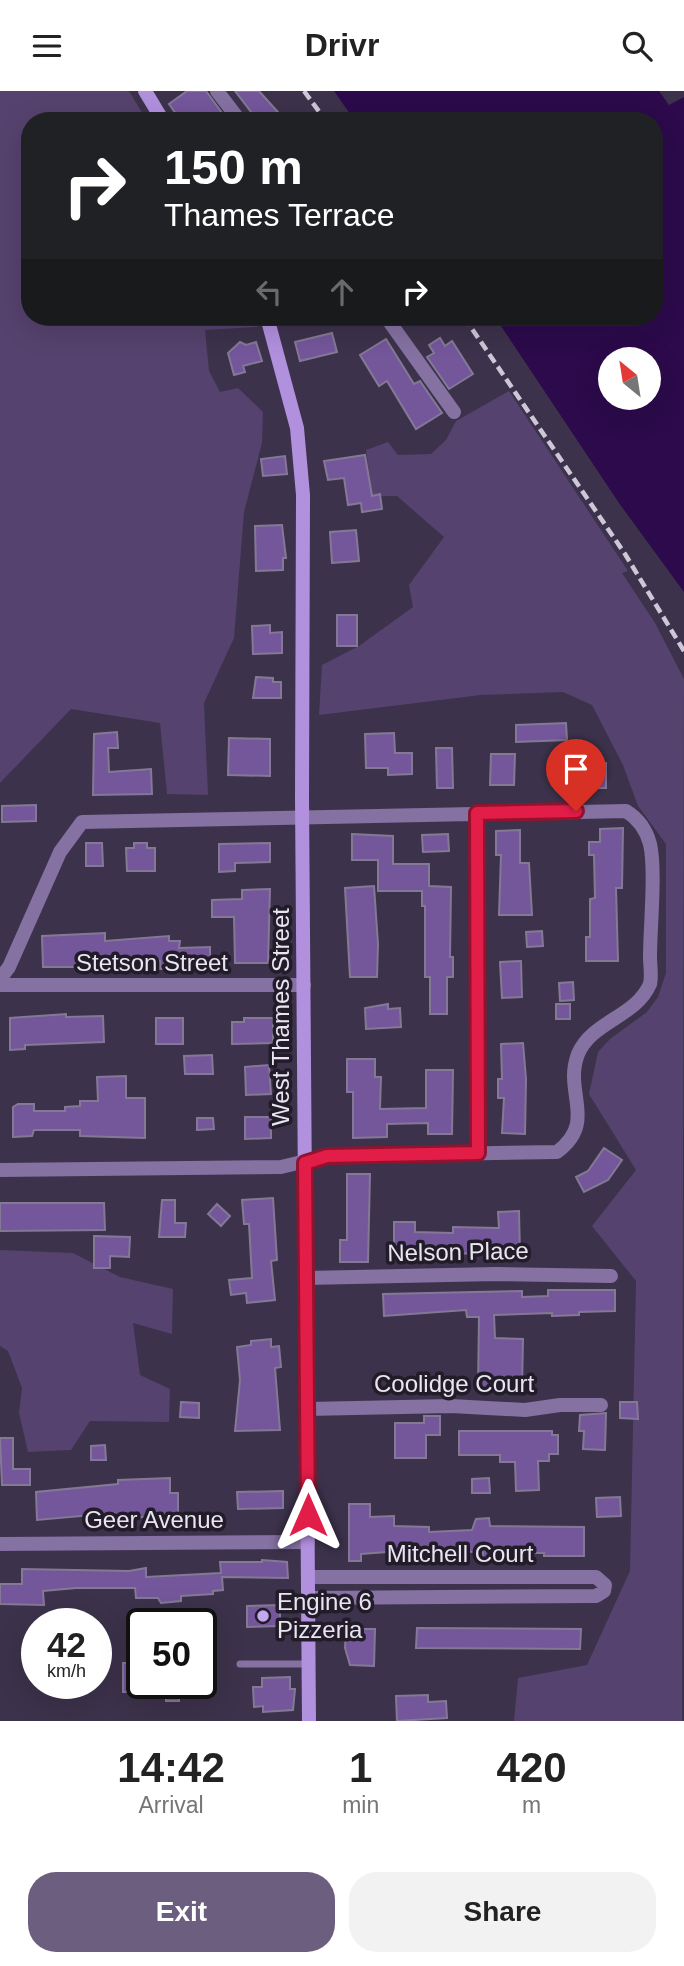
<!DOCTYPE html>
<html lang="en">
<head>
<meta charset="utf-8">
<style>
	:root { --surface:#fff; --page:#f2f2f2; --text:#222; --muted:#767676; --accent:#6b5e7f }
	body { margin:0; font-family:Helvetica,sans-serif; background:var(--page); color:var(--text); height:100vh; display:flex; flex-direction:column; font-size:26px; white-space:nowrap }
	* { box-sizing:border-box; margin:0 }
	p { font-size:23px; color:var(--muted) }
	.icon { flex:none; width:38px; height:38px; fill:none; stroke:currentColor; stroke-width:2; stroke-linecap:round; stroke-linejoin:round }
	.map { position:relative; height:1630px; overflow:hidden }
	.sheet { display:flex; flex-direction:column; background:var(--surface); flex:1 }
	.sheet>* { flex:none }
	.banner { position:absolute; left:21px; top:21px; width:642px; height:214px; border-radius:28px; box-shadow:0 7px 28px #0002; background:#202124; color:#fff; overflow:hidden }
	.needle { width:46px; rotate:330deg }
	.buttons { position:absolute; left:598px; top:256px; display:grid; gap:14px }
	.buttons a { display:grid; place-items:center; width:63px; height:63px; border-radius:50%; background:var(--surface); box-shadow:0 7px 28px #0002; font-size:35px }
	.speed { position:absolute; left:21px; top:1517px; display:flex; gap:14px; font-size:35px; font-weight:700; text-align:center }
	.speed>* { display:grid; place-content:center; width:91px; height:91px; border-radius:50%; background:var(--surface); box-shadow:0 7px 28px #0002; line-height:1 }
	.speed small { font-size:18px; font-weight:400 }
	.speed .limit { border:4px solid #111; border-radius:10px; background:#fff; color:#111 }
	.pin { position:absolute; display:grid; place-items:center; width:60px; height:60px; color:#fff; margin:-72px -30px; border-radius:50% 50% 50% 0; rotate:-45deg; box-shadow:0 0 7px #0007 }
	.pin .icon { rotate:45deg }
	.me { position:absolute; width:77px; margin:-38px; rotate:0deg; stroke-linejoin:round; filter:drop-shadow(0 0 5px #0008) }
	.turn { display:flex; align-items:center; gap:24px; height:147px; padding:0 28px; font-size:32px }
	.turn .icon { width:91px; height:91px; stroke-width:2.5 }
	.turn b { display:block; font-size:49px; line-height:60px }
	.lanes { display:flex; align-items:center; height:66px; padding:0 28px; background:#0003; justify-content:center; gap:35px; direction:ltr }
	.lanes .off { opacity:.35 }
	.eta { display:flex; justify-content:space-evenly; align-items:center; height:119px; text-align:center }
	.eta b { font-size:42px; font-weight:700; line-height:49px }
	.primary-button { display:flex; gap:14px; margin-top:auto; padding:14px 28px }
	.primary-button a { flex:1; height:80px; border-radius:28px; background:var(--accent); color:#fff; font-size:28px; font-weight:700; line-height:80px; text-align:center }
	.primary-button a+a { background:var(--page); color:var(--text) }
	header { display:flex; justify-content:space-between; align-items:center; height:91px; padding:0 28px; background:var(--surface); font-size:32px; font-weight:700 }
	.map>svg:first-child { display:block }
	.green { fill:#55426e }
	.water { fill:#2c0a4b; fill-rule:evenodd }
	.building { fill:#74569b; stroke:#847995; stroke-width:2 }
	.lines { fill:none; stroke-linecap:round; stroke-linejoin:round }
	.lane { stroke:#8571a2; stroke-width:7 }
	.street { stroke:#8571a2; stroke-width:14 }
	.secondary { stroke:#b190de; stroke-width:14 }
	.rail { stroke:#cdc7d7; stroke-width:4.5; stroke-dasharray:10 5; stroke-linecap:butt }
	.route-casing { stroke:#92132f; stroke-width:18 }
	.route { stroke:#e11d48; stroke-width:12 }
	.poi-dot { fill:#c5a7f1; stroke:#211c28; stroke-width:2.5 }
	.labels { text-anchor:middle; stroke-width:7; stroke-linejoin:round; paint-order:stroke }
	.street-label { font-size:24px; fill:#e9e3f2; stroke:#211c28 }
	.poi-label { font-size:24px; fill:#e9e3f2; stroke:#211c28; text-anchor:start }
</style>
</head>
<body>
<header><svg class="icon" aria-label="menu" viewBox="0 0 24 24"><path d="M4 6h16M4 12h16M4 18h16"/></svg>Drivr<svg class="icon" aria-label="search" viewBox="0 0 24 24"><circle cx="10" cy="10" r="6"/><path d="M15 15l6 6"/></svg></header>
<div class="map">
<svg width="684" height="1630" viewBox="0 0 684 1630">
	<rect width="100%" height="100%" fill="#3c324b"/>
	<path class="green" d="M0,0H129L147,30H30V226H254L258,236L205,239L209,280L220,301L238,297L263,321L262,352L244,421L234,547L204,612L208,704L167,703L160,632L71,618L0,692Z
		M509,300L628,480L622,482L655,532L684,588L682,1630H514L518,1587L587,1574L630,1480L636,1190L592,1135L636,1079L589,1003L598,961L610,948L647,921L658,906L666,882V753L638,715L623,674L592,614L563,601L481,604L319,624L322,574L359,555L413,516L409,494L444,446L397,405H372L366,359L388,351L398,364L431,363L446,349L456,330Z
		M0,1159L73,1162L120,1186L173,1198L172,1243L133,1232L140,1284L170,1298L169,1331L90,1330L71,1359L28,1361L19,1322L22,1297L8,1260L0,1255Z"/>
	<path class="water" d="M334,0H659L669,14L684,6V501L619,412L495,226H654V30H355ZM611,268H649V306H611Z"/>
	<path class="building" d="M187,0H206L228,30H181L169,13Z
		M235,0H259L286,30H258Z
		M332,242L337,261L300,270L295,251Z
		M440,247L445,255L452,250L473,283L449,298L427,266L434,262L429,254Z
		M386,248L414,293L420,290L442,322L416,338L387,290L379,295L360,264Z
		M240,251L246,254L256,251L262,270L243,275L245,281L234,284L228,262Z
		M365,364L372,405L380,403L382,418L362,421L361,412L348,414L344,387L328,389L324,370Z
		M285,365L287,383L263,385L261,368Z
		M282,434L286,467H283V479L256,480L255,435Z
		M356,439L359,470L332,472L330,441Z
		M337,524H357V555H337Z
		M270,534V542L282,541V562L253,563L252,535Z
		M256,586L273,587V591H281V607H253Z
		M566,632L567,649L516,651V634Z
		M117,641L118,657H108L109,681L151,678L152,703L93,704L94,643Z
		M394,642L395,662H412V683L388,684V677H366L365,643Z
		M229,647L270,648V685L228,684Z
		M436,657H452L453,697H437Z
		M491,663H515L514,694H490Z
		M606,672V697H573V673Z
		M36,714V730L2,731V715Z
		M623,737L622,797H616L618,870H586V846H590V808L595,807L594,764H589V751H600V738Z
		M520,739V772H529L532,824H499L501,764H496V740Z
		M352,743L393,745V773H429V795L451,796L450,866H453V886H447V923H430V886H425V815H422V800H378V769H352Z
		M448,743L449,760L423,761L422,744Z
		M86,752H102L103,775H86Z
		M134,752H147V757H155V780H127L126,757H134Z
		M270,752V771L235,772V780L219,781V753Z
		M374,795L378,853L377,886H350L345,797Z
		M270,798L268,872H235L234,826H212V809L242,808V799Z
		M542,840L543,855L527,856L526,841Z
		M105,842V850L169,845V850H180L179,857L210,856V871L179,873V877L160,878V870H126V876H43L42,845Z
		M521,870L522,906L502,907L500,871Z
		M573,891L574,909L560,910L559,892Z
		M388,913V918L400,917L401,936L366,938L365,917Z
		M556,913H570V928H556Z
		M66,923V926L103,925L104,951L25,954V958L10,959V927Z
		M156,927H183V953H156Z
		M244,927H273V952L232,953V931H244Z
		M523,952L526,988L525,1043L502,1042L504,1007H498V988H502L501,953Z
		M212,964L213,983H185L184,965Z
		M347,968H375V986H381L380,1018L426,1017V979H453L452,1043H428V1032L387,1033V1046L353,1047V1001H347Z
		M269,974L271,1003L246,1004L245,976Z
		M126,985V1007H145V1047L80,1045V1039H34L32,1045L13,1046V1016L18,1013H34V1020H65V1016L80,1015V1010H98L97,986Z
		M245,1026H271V1047L245,1048Z
		M197,1027H213L214,1038L197,1039Z
		M604,1057L622,1069L608,1089L584,1101L576,1086L588,1080Z
		M347,1083H370L368,1171H340V1149H347Z
		M273,1107L277,1169L271,1170L275,1209L247,1212L246,1202L231,1204L229,1189L252,1187L249,1133H244L242,1109Z
		M162,1109H175V1132H186L185,1146H159Z
		M0,1112H104L105,1139L0,1140Z
		M217,1113L230,1125L221,1135L208,1123Z
		M519,1120L520,1164L450,1162V1169H424L425,1162H394V1131H415V1141L453,1142V1136L499,1137L498,1121Z
		M94,1145L130,1146L129,1166L110,1165V1177H94Z
		M548,1199H615V1220L579,1221V1224L552,1225V1222L494,1224L495,1247L523,1248L522,1298H478L479,1226H467L466,1219L384,1225L383,1203L522,1200V1206L548,1205Z
		M271,1248V1256L279,1255L281,1276L275,1277L280,1339L235,1340L240,1289L237,1256L251,1254V1250Z
		M181,1311L199,1312V1327L180,1326Z
		M620,1311H637L638,1328L620,1327Z
		M606,1322L605,1359L583,1358L584,1340H579L580,1324Z
		M424,1325H440V1344H426V1367H395V1332H424Z
		M459,1340H552V1344H558V1363H549V1370H538L539,1399L516,1400L515,1371H500V1364H459Z
		M0,1347H13V1378H30V1394H2Z
		M105,1354L106,1369H91V1355Z
		M170,1387V1402H178V1425L114,1427V1422L37,1429L36,1401L118,1393V1389Z
		M489,1387L490,1402H472V1388Z
		M283,1400V1417L238,1418L237,1401Z
		M620,1406L621,1425L597,1426L596,1407Z
		M349,1413H370V1426L394,1425V1435L429,1436V1441L472,1439L476,1428L489,1427L490,1435L584,1436V1465H544V1462H521V1466L483,1467V1461L401,1460L361,1463V1470H349Z
		M262,1469L287,1471L288,1487L222,1486L223,1499L213,1500V1503L181,1505V1510L161,1512L158,1507H136L135,1497H76L43,1500L44,1514L0,1513V1493H22V1478L129,1480L146,1477V1486L221,1482L220,1471H262Z
		M280,1514V1535L247,1536V1515Z
		M417,1537L581,1538L580,1558L416,1557Z
		M346,1538H375L374,1575L350,1574L345,1557Z
		M123,1572H142V1601H123Z
		M290,1586V1598H295L293,1619L263,1621V1615L254,1616L253,1596H262V1587Z
		M166,1592H179V1610H166Z
		M428,1604V1611L446,1610L447,1627L397,1630L396,1605Z"/>
	<g class="lines">
		<path class="lane" d="M240,1573H308"/>
		<path class="street" d="M217,0L240,30
			M386,226L454,321
			M477,722L478,1062
			M0,888L9,876L60,761L82,731L626,720C639,728 646,738 650,753C656,779 650,837 650,866C650,874 652,886 650,893C636,926 592,930 578,963C563,1002 598,1030 557,1061L327,1065L281,1076L0,1079
			M0,894H304
			M306,1187L496,1183L611,1185
			M307,1318L451,1315L525,1319L560,1314H601
			M0,1453L308,1451
			M308,1486H596L605,1494L604,1500L596,1505L308,1507"/>
		<path class="secondary" d="M145,0L163,30
			M267,226L297,337L303,404L302,708L309,1630"/>
		<path class="rail" d="M304,0L326,30
			M464,226L625,463L684,560"/>
	</g>
	<g class="lines">
		<defs>
			<path id="route" d="M308,1424L305,1072L327,1065L478,1062L477,722L576,720"/>
		</defs>
		<use href="#route" class="route-casing"/>
		<use href="#route" class="route"/>
	</g>
	<circle class="poi-dot" cx="263" cy="1525" r="7"/>
	<g class="labels">
		<g class="street-label">
			<text x="152" y="880">Stetson Street</text>
			<text transform="translate(281 926) rotate(-90)" y="8">West Thames Street</text>
			<text transform="translate(458 1161) rotate(-1)" y="8">Nelson Place</text>
			<text x="454" y="1301">Coolidge Court</text>
			<text x="154" y="1437">Geer Avenue</text>
			<text x="460" y="1471">Mitchell Court</text>
		</g>
		<g class="poi-label">
			<text x="277" y="1519">Engine 6<tspan x="277" dy="28">Pizzeria</tspan></text>
		</g>
	</g>
</svg>
<div class="buttons">
<a><svg class="needle" viewBox="-14 -14 28 28"><path d="M0-13l5 13h-10z" fill="#e53935"/><path d="M0 13l5-13h-10z" fill="#767676"/></svg></a>
</div>
<div class="speed"><div>42<small>km/h</small></div><div class="limit">50</div></div>
<div class="pin" style="left:576px;top:720px;background:#d93025"><svg class="icon" aria-label="arrive" viewBox="0 0 24 24"><path d="M6 21V4h12l-3 4 3 4H6"/></svg></div>
<svg class="me" style="left:308px;top:1424px" viewBox="-20 -20 40 40"><path d="M0-17L14 15 0 8-14 15z" fill="#e11d48" stroke="#fff" stroke-width="4"/></svg>
<div class="banner">
<div class="turn"><svg class="icon" aria-label="right" viewBox="0 0 24 24"><path d="M7 20v-9h11M14 6l5 5-5 5"/></svg><div><b>150 m</b>Thames Terrace</div></div>
<div class="lanes"><svg class="icon off" aria-label="left" viewBox="0 0 24 24"><path d="M17 20v-9H6M10 6l-5 5 5 5"/></svg><svg class="icon off" aria-label="ahead" viewBox="0 0 24 24"><path d="M12 20V5M6 11l6-6 6 6"/></svg><svg class="icon" aria-label="right" viewBox="0 0 24 24"><path d="M7 20v-9h11M14 6l5 5-5 5"/></svg></div>
</div>
</div>
<section class="sheet">
<div class="eta">
<div><b>14:42</b><p>Arrival</p></div>
<div><b>1</b><p>min</p></div>
<div><b>420</b><p>m</p></div>
</div>
<div class="primary-button"><a>Exit</a><a>Share</a></div>
</section>
</body>
</html>
